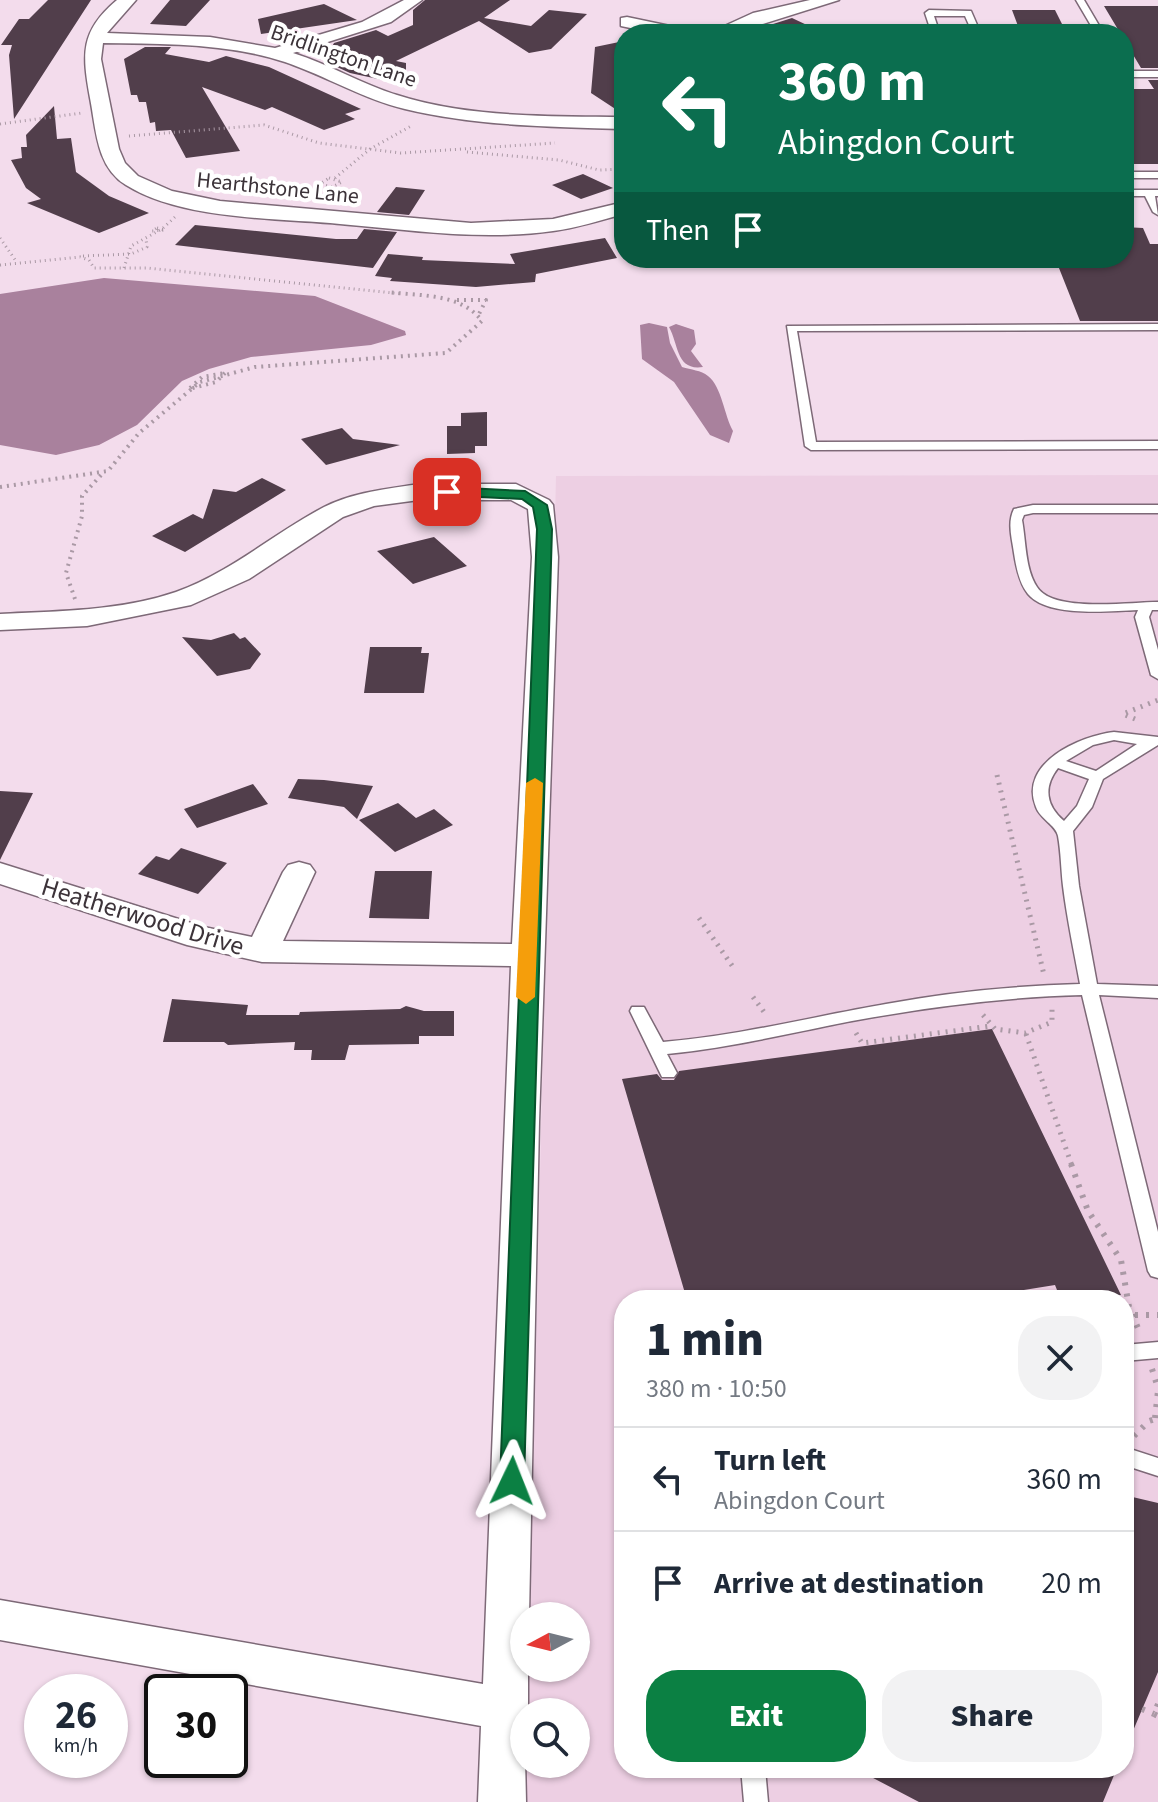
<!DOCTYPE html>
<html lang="en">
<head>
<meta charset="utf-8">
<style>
	:root { --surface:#fff; --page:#f2f2f3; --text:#1f2937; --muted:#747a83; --line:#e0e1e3; --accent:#0b8043 }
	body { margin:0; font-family:"Source Sans 3",sans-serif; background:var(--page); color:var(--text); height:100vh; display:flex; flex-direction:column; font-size:30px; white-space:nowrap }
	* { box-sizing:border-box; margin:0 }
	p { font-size:26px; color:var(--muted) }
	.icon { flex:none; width:44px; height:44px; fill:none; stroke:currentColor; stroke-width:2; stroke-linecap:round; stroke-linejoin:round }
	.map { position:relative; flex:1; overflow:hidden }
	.sheet { position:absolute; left:614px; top:1290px; width:520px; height:488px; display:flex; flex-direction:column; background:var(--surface); border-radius:32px; box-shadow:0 2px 6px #0004 }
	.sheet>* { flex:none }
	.banner { position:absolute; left:614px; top:24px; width:520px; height:244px; border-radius:32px; box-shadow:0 2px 6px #0004; background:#0b6e4f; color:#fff; overflow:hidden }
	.needle { width:52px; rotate:263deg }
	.tools { position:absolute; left:510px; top:1602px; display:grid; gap:16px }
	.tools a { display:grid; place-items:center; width:80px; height:80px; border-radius:50%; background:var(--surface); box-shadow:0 2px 6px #0004; font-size:40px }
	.speed { position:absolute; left:24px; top:1674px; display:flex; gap:16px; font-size:40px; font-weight:700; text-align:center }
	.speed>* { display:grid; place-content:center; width:104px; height:104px; border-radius:50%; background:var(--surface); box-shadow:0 2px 6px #0004; line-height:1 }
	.speed small { font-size:20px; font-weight:400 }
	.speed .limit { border:4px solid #111; border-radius:12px; background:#fff; color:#111 }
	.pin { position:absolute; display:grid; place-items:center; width:68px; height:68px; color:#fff; margin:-34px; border-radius:16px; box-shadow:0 4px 12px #0006 }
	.me { position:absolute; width:88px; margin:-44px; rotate:2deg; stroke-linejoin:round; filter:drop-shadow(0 0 6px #0008) }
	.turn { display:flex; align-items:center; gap:28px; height:168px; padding:0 32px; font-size:36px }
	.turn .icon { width:104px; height:104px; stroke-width:2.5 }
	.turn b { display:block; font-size:56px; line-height:68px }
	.then { display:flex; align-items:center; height:76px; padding:0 32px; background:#0003; gap:16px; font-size:30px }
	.round { display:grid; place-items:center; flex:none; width:84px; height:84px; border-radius:32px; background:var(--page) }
	.head { display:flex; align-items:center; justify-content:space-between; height:136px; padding:0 32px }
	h1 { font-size:48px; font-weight:800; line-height:60px }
	.action { display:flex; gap:16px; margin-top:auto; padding:16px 32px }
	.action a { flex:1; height:92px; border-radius:32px; background:var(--accent); color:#fff; font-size:32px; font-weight:800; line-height:92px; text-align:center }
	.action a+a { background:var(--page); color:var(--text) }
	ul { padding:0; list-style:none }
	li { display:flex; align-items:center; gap:24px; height:104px; padding:0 32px; border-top:2px solid var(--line) }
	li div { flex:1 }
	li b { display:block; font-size:30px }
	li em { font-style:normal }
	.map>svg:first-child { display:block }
	.built { fill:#edcfe3; fill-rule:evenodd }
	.water { fill:#a9819d }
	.building { fill:#513e4b }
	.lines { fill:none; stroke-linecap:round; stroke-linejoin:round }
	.service-casing { stroke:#7d6977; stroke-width:3 }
	.minor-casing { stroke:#7d6977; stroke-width:3 }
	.path-far3 { stroke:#aa99a5; stroke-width:3; stroke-dasharray:1 4; stroke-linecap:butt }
	.path-far2 { stroke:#aa99a5; stroke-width:4; stroke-dasharray:2 5; stroke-linecap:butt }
	.path-far1 { stroke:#aa99a5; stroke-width:5; stroke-dasharray:2 6; stroke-linecap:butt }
	.path { stroke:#aa99a5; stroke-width:6; stroke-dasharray:3 8; stroke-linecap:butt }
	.service { fill:#fff; fill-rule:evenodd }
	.minor { fill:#fff; fill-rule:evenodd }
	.route { fill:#0b8043; stroke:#07532c; stroke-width:2 }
	.slow { fill:#f59e0b }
	.labels { text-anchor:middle; stroke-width:8; stroke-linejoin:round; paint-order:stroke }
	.far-street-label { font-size:22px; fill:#3c3339; stroke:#fff }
	.street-label { font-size:26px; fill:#3c3339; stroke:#fff }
</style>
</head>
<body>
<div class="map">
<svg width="1158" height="1802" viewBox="0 0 1158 1802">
	<rect width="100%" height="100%" fill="#f3dcec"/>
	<path class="built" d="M1158,475V1802H526L527,1764H576V1712H528L529,1668H576V1616H530L556,476ZM624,1300H1124V1768H624Z"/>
	<path class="water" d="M104,278L315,296L405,331L406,335L371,345L251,357L209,369L182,381L137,425L99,445L56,455L0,445V294Z
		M649,323L667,327L670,343L682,367C691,370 701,370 708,376C722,387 724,415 733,431L729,443L710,435L674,382L642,359L640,325Z
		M676,324L694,330L696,344L691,351L703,367C676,371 679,345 669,327Z"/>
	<path class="building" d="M48,0H91L14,119L9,55L12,45H1L19,19H29Z
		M170,0H210L186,26L150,24Z
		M425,0H510L484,18L531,26L549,10L587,14L551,49L529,53L479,21L396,61L406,63V85L350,73L324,61L334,43L376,30L388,36L413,25V10Z
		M324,4L357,20L261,34L258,19Z
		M1104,6H1158V68H1141Z
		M1012,10H1055L1067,34H1021Z
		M792,18L826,34H787L757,29Z
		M624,41V114H623L591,93L595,47Z
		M145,47H171L165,54L209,62L226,56L269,67L361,109L345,114L355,119L324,130L272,107L265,110L202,87L240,151L186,158L171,130L156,131L155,122L150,123L146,102H139L137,95H131L124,59Z
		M1148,80H1158V164H1124V89H1154Z
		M54,106L57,139L71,138L76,172L109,196L149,213L99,233L27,203L41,199L26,188L11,160L22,158L21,147H27L26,135Z
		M583,174L613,188L581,199L552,185Z
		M396,187L425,190L409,215L377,212Z
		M195,225L336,239H357L364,229L397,232L373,268L175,245Z
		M1124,227L1143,228L1150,244H1158V321H1080L1055,258H1124Z
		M605,238L617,258L536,274L535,282L476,287L390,281L392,278L375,276L388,254L423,257L422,260L515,264L510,254Z
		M487,412V446H475V453L447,454V426H461V413Z
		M342,428L353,439L400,445L326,465L301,439Z
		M262,478L286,490L185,552L152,536L193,514L203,519L213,489L236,492Z
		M434,537L467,566L413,584L377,551Z
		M234,633L240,639L245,637L261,654L250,669L217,676L182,637L211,640Z
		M370,647H422L421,653H429L424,693H364Z
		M298,779L324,780L373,786L357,819L344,807L288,798Z
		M253,784L268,804L197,828L184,809Z
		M0,791L33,793L0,860Z
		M398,803L416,818L434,809L453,825L395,852L359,820Z
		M181,848L227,863L198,894L138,874L156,856L169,860Z
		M375,871H432L429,919L369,918Z
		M172,999L248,1005L246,1015H299L300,1012L400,1009L406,1006L424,1011H454V1036H419V1044L349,1045L345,1060H311L312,1050H294L295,1042L228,1045L224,1042H163Z
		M992,1029L1121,1295L1061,1300L1055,1285L960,1300H687L622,1079L657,1074L662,1080H674L679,1071Z
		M1124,1495L1158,1503V1672L1124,1752Z
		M854,1768H1117L1103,1802H919Z"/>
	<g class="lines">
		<defs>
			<path id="service" d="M1076,0H1084L1104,34H1096Z
				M929,10L971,11L981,34H973L965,16H934L940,34H932L925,13Z
				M1124,71H1158V77H1124Z
				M1124,172H1158V178H1124Z
				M1124,190H1158V196H1155L1158,215L1153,212L1145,196H1124Z
				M1158,324V330L797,331L816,442L1158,441V449L811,450L805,446L787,326Z
				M1033,505H1158V513H1033L1024,515L1022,520C1026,541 1025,569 1037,587C1053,613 1130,602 1158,602V610H1152L1149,617L1158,650V679L1151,675L1135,617L1138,610C1110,611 1048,618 1028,594C1019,583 1016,566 1014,553C1012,538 1007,523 1014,509Z
				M1114,732L1158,737V745L1103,779L1092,807L1073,831L1079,886L1097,984L1158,986V998L1099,995L1158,1232V1278L1151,1276L1148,1271L1082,995C1005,997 928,1007 852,1021C790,1033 730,1048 667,1054L677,1073L674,1077H662L630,1011L632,1007H644L663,1042C738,1036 811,1017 886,1004C950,992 1015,986 1080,984C1074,951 1067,919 1063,886C1061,869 1061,852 1058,836C1056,825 1040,819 1036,807C1018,763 1080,736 1114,732ZM1114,740L1137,744L1096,771L1066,761L1093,745ZM1058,768L1089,779L1077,806L1064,821C1046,806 1043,787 1058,768Z
				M1158,1342V1358L1124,1361V1345Z
				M1124,1447L1158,1458V1476L1124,1465Z
				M741,1768H765L768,1802H744Z"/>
			<path id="minor" d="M117,0H136L107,33L210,37L275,48L362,22L404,0H422L391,22L293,53C329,64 361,84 397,95C468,118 550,116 624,117V129C551,127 476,126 405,109C363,99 326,76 285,62C228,43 163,44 103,43L101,59L119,149L125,163L138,176L172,191L220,201L471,223L553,219L624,202V214C601,220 577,228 553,231C482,241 410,230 340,224C275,218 182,220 126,185C96,167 96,128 90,98C82,54 80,31 117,0Z
				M810,0H839L731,34H707L753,13Z
				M627,17L689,30L692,34H659L621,26V18Z
				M419,484H516L549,500L553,505L558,557L539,1122L529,1616H524V1668H528V1709L524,1712L526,1802H478L481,1726L0,1640V1600L483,1684L511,966L262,962L187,945L0,884V863L204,927L252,937L283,872L288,865L299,862L310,865L315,872L283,941L512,944L532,557L528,509L511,500H419L374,506L343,517L249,579L191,605L87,626L0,630V614C58,611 121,611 176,592C231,572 273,534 324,507C354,492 387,489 419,484Z"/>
		</defs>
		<use href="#service" class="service-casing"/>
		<use href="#minor" class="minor-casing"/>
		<path class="path-far3" d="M0,124L82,113
			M129,136L264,125L319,143L401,153L555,143
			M467,152L559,160L599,170L624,169
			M329,178L342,182L332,187L320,184Z
			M335,178L370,149L413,125
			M157,228L165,230L152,231Z
			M0,238L16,261
			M83,256L131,254L147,247L146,239
			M0,265L80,257L89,260L94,268H147L403,294
			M124,268L131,246L162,229L175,217"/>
		<path class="path-far2" d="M457,300H486L479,314
			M225,373L216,382L189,389L202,377Z
			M0,487L108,471L139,433L200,382L255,367L446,353L482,321C461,293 420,296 387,292
			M75,599L66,573L82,516V496L102,474"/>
		<path class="path-far1" d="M1135,719L1123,714L1158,700
			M997,775L1044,975
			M699,918L733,967
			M753,997L767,1016
			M983,1015L995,1029L1025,1033L1052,1022V1008
			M856,1033L862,1043L991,1026
			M1026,1034L1072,1166"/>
		<path class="path" d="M1071,1164L1088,1211L1121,1260L1129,1307L1140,1333
			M1032,1300L1030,1297L1059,1294
			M1124,1315H1158
			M1152,1369L1158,1388
			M1155,1418L1158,1391
			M1134,1436L1149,1421L1158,1418
			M1158,1704L1154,1714L1158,1716
			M1142,1709L1154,1714"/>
		<use href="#service" class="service"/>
		<use href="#minor" class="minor"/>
	</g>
	<path class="route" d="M447,487L525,491L547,505L552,529L524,1481L520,1488L512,1491L503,1488L500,1481L537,529L533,507L522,499L442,495V489Z"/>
	<path class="slow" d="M535,778L543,783L535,997L526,1004L516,997L526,783Z"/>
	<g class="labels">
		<g class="far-street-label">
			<text transform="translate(344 55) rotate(19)" y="8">Bridlington Lane</text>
			<text transform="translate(278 187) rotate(6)" y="8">Hearthstone Lane</text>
		</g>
		<g class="street-label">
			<text transform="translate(143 916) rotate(17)" y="9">Heatherwood Drive</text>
		</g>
	</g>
</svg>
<div class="tools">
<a><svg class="needle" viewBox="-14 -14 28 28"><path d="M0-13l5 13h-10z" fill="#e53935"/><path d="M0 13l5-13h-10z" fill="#747a83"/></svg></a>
<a><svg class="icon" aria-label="search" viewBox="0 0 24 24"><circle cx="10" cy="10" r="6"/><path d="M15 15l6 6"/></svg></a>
</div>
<div class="speed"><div>26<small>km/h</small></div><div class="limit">30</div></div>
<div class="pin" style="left:447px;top:492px;background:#d93025"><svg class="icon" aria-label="arrive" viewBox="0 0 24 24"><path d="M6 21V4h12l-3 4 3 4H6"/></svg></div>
<svg class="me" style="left:512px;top:1481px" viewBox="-20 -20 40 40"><path d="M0-17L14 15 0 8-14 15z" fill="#0b8043" stroke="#fff" stroke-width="4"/></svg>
<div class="banner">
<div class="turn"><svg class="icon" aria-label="left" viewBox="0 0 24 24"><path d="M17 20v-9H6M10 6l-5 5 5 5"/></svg><div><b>360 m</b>Abingdon Court</div></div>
<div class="then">Then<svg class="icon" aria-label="arrive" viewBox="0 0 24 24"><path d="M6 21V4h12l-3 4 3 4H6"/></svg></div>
</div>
<section class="sheet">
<div class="head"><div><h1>1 min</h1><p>380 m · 10:50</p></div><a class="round"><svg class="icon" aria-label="close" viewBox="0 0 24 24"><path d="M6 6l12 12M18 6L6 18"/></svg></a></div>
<ul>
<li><svg class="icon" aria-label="left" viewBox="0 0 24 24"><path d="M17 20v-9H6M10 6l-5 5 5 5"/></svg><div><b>Turn left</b><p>Abingdon Court</p></div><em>360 m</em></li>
<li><svg class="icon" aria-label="arrive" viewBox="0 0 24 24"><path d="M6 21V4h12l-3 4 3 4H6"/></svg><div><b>Arrive at destination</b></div><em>20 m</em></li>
</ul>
<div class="action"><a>Exit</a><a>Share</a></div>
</section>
</div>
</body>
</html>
